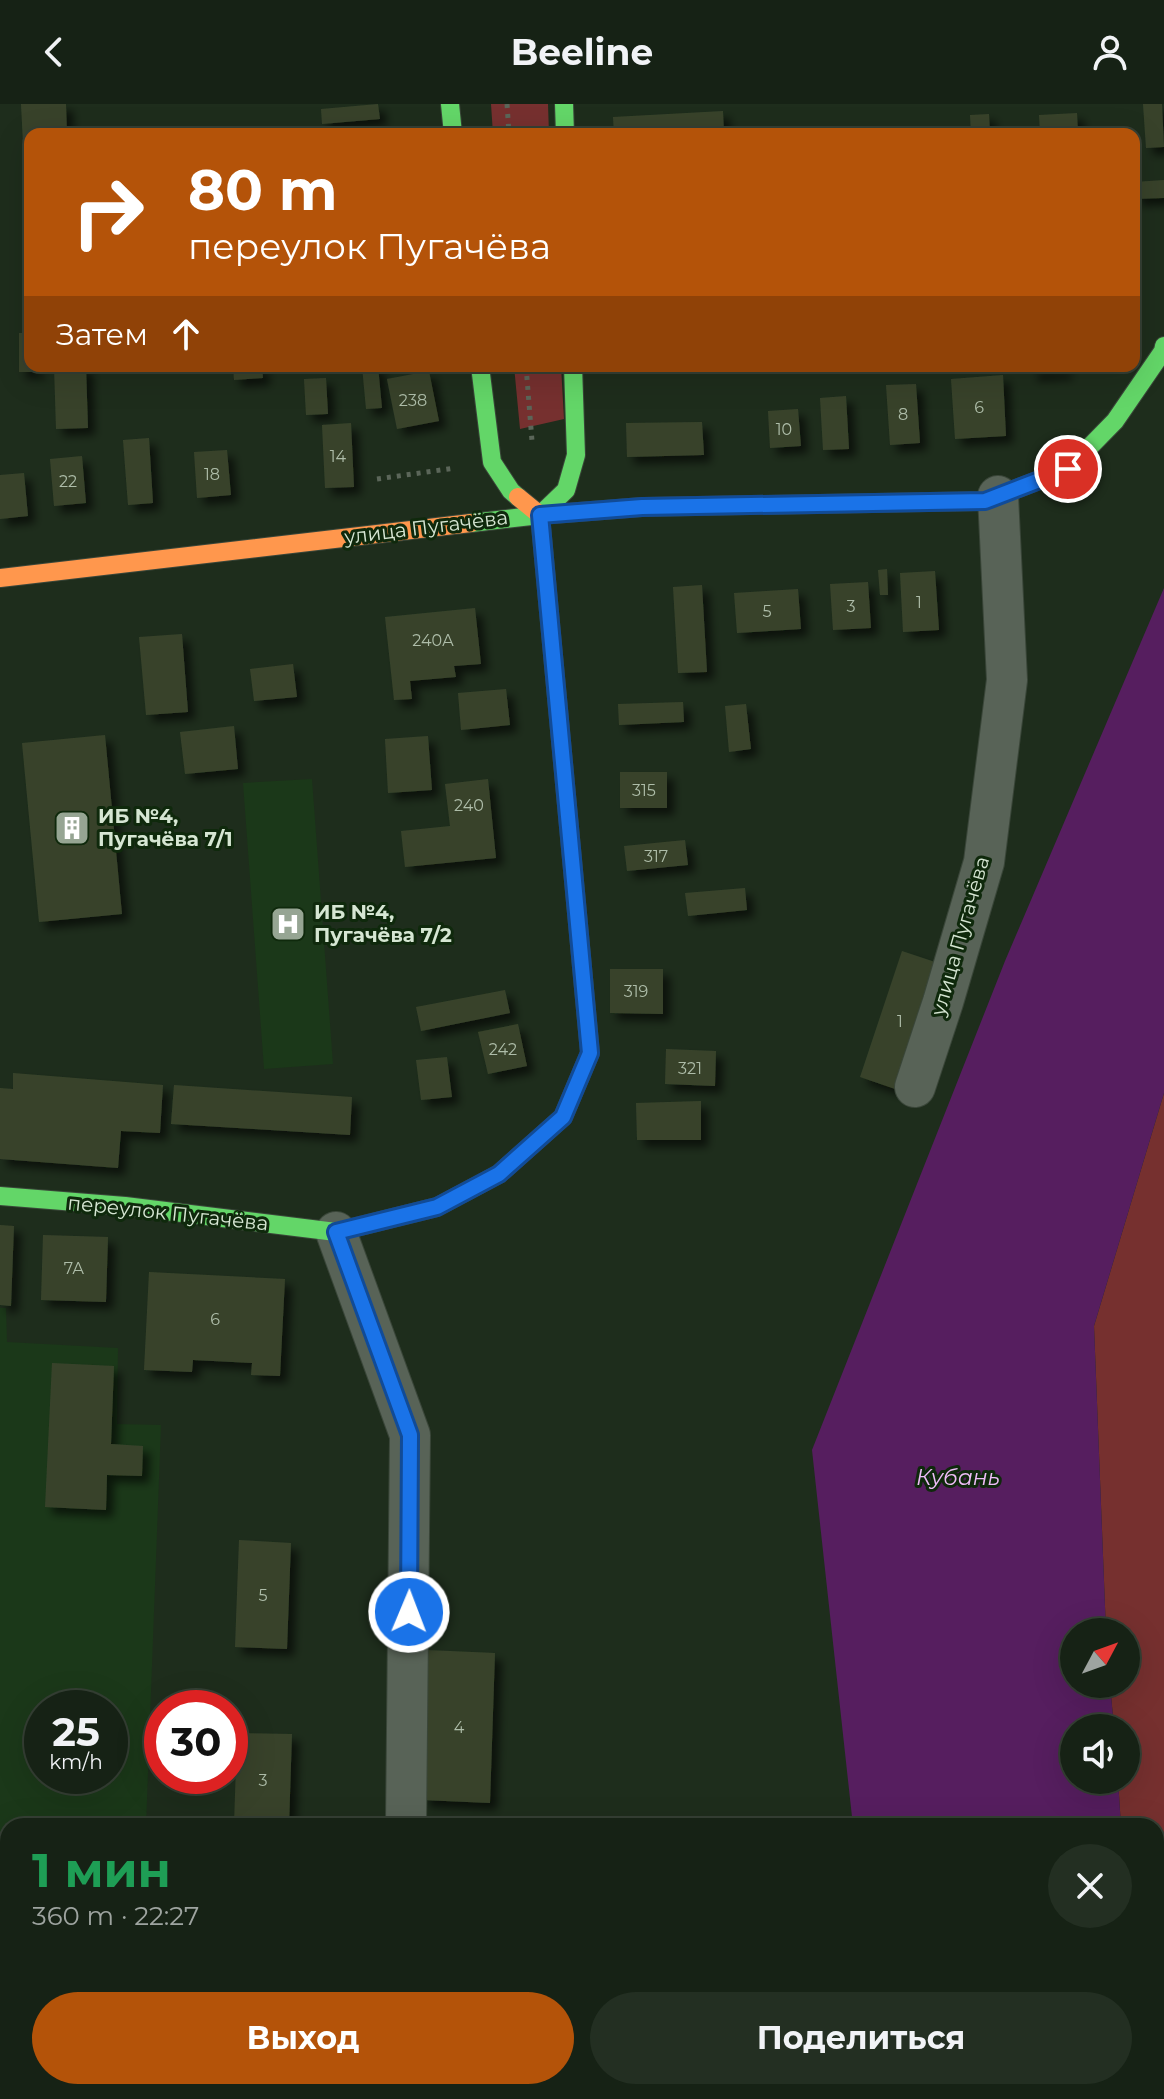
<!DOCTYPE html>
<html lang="ru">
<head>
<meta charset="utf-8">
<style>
	:root { --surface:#162215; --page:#232f22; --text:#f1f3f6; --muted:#9ea4a0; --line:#353f34; --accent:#b45309 }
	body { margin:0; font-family:Montserrat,sans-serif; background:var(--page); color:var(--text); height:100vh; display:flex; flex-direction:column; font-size:30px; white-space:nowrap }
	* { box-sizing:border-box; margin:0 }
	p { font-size:26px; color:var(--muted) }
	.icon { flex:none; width:44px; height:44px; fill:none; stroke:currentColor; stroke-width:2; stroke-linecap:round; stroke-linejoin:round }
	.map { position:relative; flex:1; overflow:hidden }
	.panel { position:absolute; left:0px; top:1714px; width:1164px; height:282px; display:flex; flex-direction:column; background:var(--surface); border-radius:24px 24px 0 0; box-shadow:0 8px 32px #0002,0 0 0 2px var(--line) }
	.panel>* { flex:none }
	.top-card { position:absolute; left:24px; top:24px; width:1116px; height:244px; border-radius:16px; box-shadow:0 8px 32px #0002,0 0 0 2px var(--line); background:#b45309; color:#fff; overflow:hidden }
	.needle { width:52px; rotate:49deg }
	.buttons { position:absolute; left:1060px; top:1514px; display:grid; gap:16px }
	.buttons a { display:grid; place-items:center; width:80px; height:80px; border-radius:50%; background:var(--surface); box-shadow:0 8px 32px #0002,0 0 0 2px var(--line); font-size:40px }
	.speed { position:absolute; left:24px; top:1586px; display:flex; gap:16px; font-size:40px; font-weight:700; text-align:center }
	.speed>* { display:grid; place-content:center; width:104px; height:104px; border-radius:50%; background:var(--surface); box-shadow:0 8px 32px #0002,0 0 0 2px var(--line); line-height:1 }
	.speed small { font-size:20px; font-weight:400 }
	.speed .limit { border:12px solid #d22; background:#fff; color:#111 }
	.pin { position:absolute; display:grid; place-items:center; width:68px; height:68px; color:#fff; margin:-34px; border:4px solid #fff; border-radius:50%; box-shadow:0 2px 8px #0007 }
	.me { position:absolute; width:88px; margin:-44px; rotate:1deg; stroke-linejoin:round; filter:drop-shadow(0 0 6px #0008) }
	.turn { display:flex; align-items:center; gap:28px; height:168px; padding:0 32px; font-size:36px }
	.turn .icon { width:104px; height:104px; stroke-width:2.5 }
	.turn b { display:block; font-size:56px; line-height:68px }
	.then { display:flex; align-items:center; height:76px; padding:0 32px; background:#0003; gap:16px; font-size:30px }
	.round { display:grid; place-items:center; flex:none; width:84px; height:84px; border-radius:42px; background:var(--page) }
	.head { display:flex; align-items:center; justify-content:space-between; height:136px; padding:0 32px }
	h1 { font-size:48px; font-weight:700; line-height:60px; color:#1e9e55 }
	.cta { display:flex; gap:16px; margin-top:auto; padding:16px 32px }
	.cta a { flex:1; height:92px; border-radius:48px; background:var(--accent); color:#fff; font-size:32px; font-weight:700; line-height:92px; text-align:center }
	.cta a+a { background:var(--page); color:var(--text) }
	header { display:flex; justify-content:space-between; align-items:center; height:104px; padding:0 32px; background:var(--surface); font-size:36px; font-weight:700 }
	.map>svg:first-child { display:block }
	.built { fill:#1b3819; fill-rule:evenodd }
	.green { fill:#76302f }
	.water { fill:#561e5f }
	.building { fill:#38432b; filter:url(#shadow) }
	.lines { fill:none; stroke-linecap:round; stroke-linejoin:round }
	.lane-casing { stroke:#3a4639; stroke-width:22 }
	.street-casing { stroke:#3a4639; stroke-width:42 }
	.fast-casing { stroke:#3a4639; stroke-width:20 }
	.slow-casing { stroke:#3a4639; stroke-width:20 }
	.path { stroke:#5b6659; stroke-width:5; stroke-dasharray:4 6; stroke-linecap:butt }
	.lane { stroke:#586357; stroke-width:20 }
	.street { stroke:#586357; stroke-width:40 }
	.fast { stroke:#63d668; stroke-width:18 }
	.slow { stroke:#ff974d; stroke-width:18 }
	.route-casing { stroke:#114b97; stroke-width:20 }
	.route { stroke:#1a73e8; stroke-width:14 }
	.labels { text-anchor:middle; stroke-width:6; stroke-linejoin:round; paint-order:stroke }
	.number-label { font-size:16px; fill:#aebda9 }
	.street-label { font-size:20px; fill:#d6e6d3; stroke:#0f290c }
	.poi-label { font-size:20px; font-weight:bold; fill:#d6e6d3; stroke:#0f290c; text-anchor:start }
	.water-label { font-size:22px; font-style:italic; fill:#efbcf8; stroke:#0f290c }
</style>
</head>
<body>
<header><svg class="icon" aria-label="back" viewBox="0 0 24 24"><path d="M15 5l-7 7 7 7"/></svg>Beeline<svg class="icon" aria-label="person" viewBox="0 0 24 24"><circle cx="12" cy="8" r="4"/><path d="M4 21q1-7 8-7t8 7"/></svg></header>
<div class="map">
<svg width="1164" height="1995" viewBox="0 0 1164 1995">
	<defs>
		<filter id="shadow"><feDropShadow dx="7" dy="7" stdDeviation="4" flood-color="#0009"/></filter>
	</defs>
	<rect width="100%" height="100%" fill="#1e2d1c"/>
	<path class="built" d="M312,675L333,960L264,965L243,679Z
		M0,1204H6L7,1238L118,1244L117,1320L161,1321L146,1722H8V1988H136V1995H0ZM42,1604H110V1672H42Z"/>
	<path class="green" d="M491,0H548L549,30H493Z
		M514,262H561L564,315L520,325Z
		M1164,989V1858L1156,1835V1722H1121L1118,1676H1126V1624H1114L1110,1580H1126V1528H1106L1094,1222Z"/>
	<path class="water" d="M1164,484V989L1094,1222L1106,1528H1074V1580H1110L1114,1624H1074V1676H1118L1121,1722H853L812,1346L1005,857Z
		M1156,1835L1164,1858V1995H890L888,1988H1156Z"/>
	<path class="building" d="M21,0H66L67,30H30V118H27Z
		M378,0L380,15L322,20L321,5Z
		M1143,0H1162L1164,43L1146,44Z
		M723,7L724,30H614L613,13Z
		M1077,9L1078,30H1040L1039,11Z
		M989,10L990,30H971L970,11Z
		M1164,76V94L1134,95V78Z
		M19,229H30V262H38V268H19Z
		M54,262H86L88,324L56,325Z
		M233,262H262L263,274L234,276Z
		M362,262H378L382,304L366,305Z
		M1030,262H1065L1066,268L1031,270Z
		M429,267L439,317L397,325L387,275Z
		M1003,271L1006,332L955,335L951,275Z
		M326,274L328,310L306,311L304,275Z
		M916,280L920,339L890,341L886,281Z
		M846,292L849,345L823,346L820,294Z
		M798,305L801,342L770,344L768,307Z
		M702,318L704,351L627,353L626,319Z
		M351,319L354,383L325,384L322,321Z
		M149,334L153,399L128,401L123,336Z
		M227,346L231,391L197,394L194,348Z
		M82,352L86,399L54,402L50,355Z
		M24,369L28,412L0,415V371Z
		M887,465L888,491H880L878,466Z
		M935,467L939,526L903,528L900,469Z
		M868,478L871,524L833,526L830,480Z
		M702,481L707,568L678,569L673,483Z
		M798,485L801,525L737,529L734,489Z
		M475,504L481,560L454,562L456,573L410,577L412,595L394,596L385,513Z
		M182,530L188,608L146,611L139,533Z
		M293,560L297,593L254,597L250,565Z
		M506,585L510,621L461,626L458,589Z
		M683,598L684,618L619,621L618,600Z
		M746,600L751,645L729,648L725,602Z
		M234,622L238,665L185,670L180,628Z
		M105,631L122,810L39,818L22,639Z
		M428,632L432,686L388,689L385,635Z
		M620,668H667V704H620Z
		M488,675L496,754L405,763L401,727L450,722L445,680Z
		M685,736L688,761L627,767L624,742Z
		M745,784L747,806L688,812L685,789Z
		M902,847L941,860L898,986L860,973Z
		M610,865H663V910L610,909Z
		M505,886L510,909L421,927L416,903Z
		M518,920L527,962L488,970L478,928Z
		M666,945L716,947L715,982L665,980Z
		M447,953L452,993L421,996L416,956Z
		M13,969L163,981L160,1029L121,1027L118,1064L0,1055V984L13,985Z
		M174,981L352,993L350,1031L171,1020Z
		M701,997V1036H637L636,999Z
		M0,1121L14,1122L11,1202L0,1201Z
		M43,1131L108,1133L106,1198L41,1196Z
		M149,1168L285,1175L280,1272L251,1271L252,1259L193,1256L192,1268L144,1266Z
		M52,1259L114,1262L111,1340L143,1342L142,1372L107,1371L106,1406L45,1403Z
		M239,1436L291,1439L287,1545L235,1543Z
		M427,1546L495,1549L490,1699L422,1696Z
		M237,1629L292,1630L289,1722H234Z
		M0,1837L5,1838L4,1847L8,1848V1988H51L50,1995H0Z
		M240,1988H344V1995H240Z
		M503,1988H600L599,1995H503Z"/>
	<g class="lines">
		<defs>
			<path id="lane" d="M0,1819L8,1820
				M71,1995L72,1988"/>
			<path id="street" d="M915,983L943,898L984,758L1007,576L998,392
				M336,1128L410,1331L406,1722
				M678,1988L680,1995"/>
			<path id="fast" d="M450,0L453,30
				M564,0L565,30
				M480,262L492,358L511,387L518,393
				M540,411L566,386L576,351L573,262
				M471,419L540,411L642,403L985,397L1068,365L1115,317L1163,247L1164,242
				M0,1092L125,1102L336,1128L437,1103L499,1070L563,1013L590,949L573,766"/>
			<path id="slow" d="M518,393L540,411L573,766
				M0,474L471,419"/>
		</defs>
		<use href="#lane" class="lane-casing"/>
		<use href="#street" class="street-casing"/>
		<use href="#fast" class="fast-casing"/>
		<use href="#slow" class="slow-casing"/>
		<path class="path" d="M507,0L509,30
			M526,262L532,337
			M377,375L455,364"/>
		<use href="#lane" class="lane"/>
		<use href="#street" class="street"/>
		<use href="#fast" class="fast"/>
		<use href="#slow" class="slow"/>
	</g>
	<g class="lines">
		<defs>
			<path id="route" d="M409,1508L410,1331L336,1128L437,1103L499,1070L563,1013L590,949L540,411L642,403L985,397L1068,365"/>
		</defs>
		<use href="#route" class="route-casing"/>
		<use href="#route" class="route"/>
	</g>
	<defs>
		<symbol id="building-square" viewBox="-11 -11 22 22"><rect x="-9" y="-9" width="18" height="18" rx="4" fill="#96a593" stroke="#0f290c"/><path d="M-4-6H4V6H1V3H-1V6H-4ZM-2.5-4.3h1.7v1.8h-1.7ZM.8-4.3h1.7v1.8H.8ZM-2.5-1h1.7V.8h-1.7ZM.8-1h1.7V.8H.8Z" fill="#fff"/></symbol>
		<symbol id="hospital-square" viewBox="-11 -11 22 22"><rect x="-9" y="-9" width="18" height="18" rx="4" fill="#96a593" stroke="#0f290c"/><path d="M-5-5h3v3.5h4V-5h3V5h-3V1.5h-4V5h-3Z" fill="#fff"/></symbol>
	</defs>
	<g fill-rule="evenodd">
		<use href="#building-square" x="52" y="704" width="40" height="40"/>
		<use href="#hospital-square" x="268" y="800" width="40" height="40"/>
	</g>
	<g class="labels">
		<g class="number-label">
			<text x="413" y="302">238</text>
			<text x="979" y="309">6</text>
			<text x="903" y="316">8</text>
			<text x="784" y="331">10</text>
			<text x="338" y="358">14</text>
			<text x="212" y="376">18</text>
			<text x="68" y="383">22</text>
			<text x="919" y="504">1</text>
			<text x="851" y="508">3</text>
			<text x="767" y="513">5</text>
			<text x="433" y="542">240А</text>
			<text x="644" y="692">315</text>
			<text x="469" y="707">240</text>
			<text x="656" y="758">317</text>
			<text x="636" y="893">319</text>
			<text x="900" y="923">1</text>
			<text x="503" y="951">242</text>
			<text x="690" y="970">321</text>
			<text x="74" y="1170">7А</text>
			<text x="215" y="1221">6</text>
			<text x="263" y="1497">5</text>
			<text x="459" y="1629">4</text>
			<text x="263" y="1682">3</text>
		</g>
		<g class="street-label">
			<text transform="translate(426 423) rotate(-7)" y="7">улица Пугачёва</text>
			<text transform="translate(960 832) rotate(-74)" y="7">улица Пугачёва</text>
			<text transform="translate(168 1109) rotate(6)" y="7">переулок Пугачёва</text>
		</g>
		<g class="poi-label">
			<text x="98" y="719">ИБ №4,<tspan x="98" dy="23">Пугачёва 7/1</tspan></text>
			<text x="314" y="815">ИБ №4,<tspan x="314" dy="23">Пугачёва 7/2</tspan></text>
		</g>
		<g class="water-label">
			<text x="958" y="1381">Кубань</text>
		</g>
	</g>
</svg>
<div class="buttons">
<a><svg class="needle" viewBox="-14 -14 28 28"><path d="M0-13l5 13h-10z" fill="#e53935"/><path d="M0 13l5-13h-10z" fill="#9ea4a0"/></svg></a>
<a><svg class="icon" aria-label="sound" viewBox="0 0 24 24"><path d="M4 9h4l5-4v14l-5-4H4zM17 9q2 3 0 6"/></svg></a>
</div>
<div class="speed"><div>25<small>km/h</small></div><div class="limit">30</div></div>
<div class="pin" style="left:1068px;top:365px;background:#d93025"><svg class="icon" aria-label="arrive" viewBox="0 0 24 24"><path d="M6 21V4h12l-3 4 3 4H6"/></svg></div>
<svg class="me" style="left:409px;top:1508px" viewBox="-20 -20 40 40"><circle r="17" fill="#1a73e8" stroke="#fff" stroke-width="3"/><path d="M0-11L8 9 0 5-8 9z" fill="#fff"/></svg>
<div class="top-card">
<div class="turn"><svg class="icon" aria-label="right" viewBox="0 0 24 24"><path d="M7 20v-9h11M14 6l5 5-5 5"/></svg><div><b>80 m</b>переулок Пугачёва</div></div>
<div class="then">Затем<svg class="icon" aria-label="ahead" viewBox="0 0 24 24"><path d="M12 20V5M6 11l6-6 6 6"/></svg></div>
</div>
<section class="panel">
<div class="head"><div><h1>1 мин</h1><p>360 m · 22:27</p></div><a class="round"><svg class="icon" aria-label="close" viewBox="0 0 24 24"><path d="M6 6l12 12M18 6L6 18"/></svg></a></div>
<div class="cta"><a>Выход</a><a>Поделиться</a></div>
</section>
</div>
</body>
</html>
